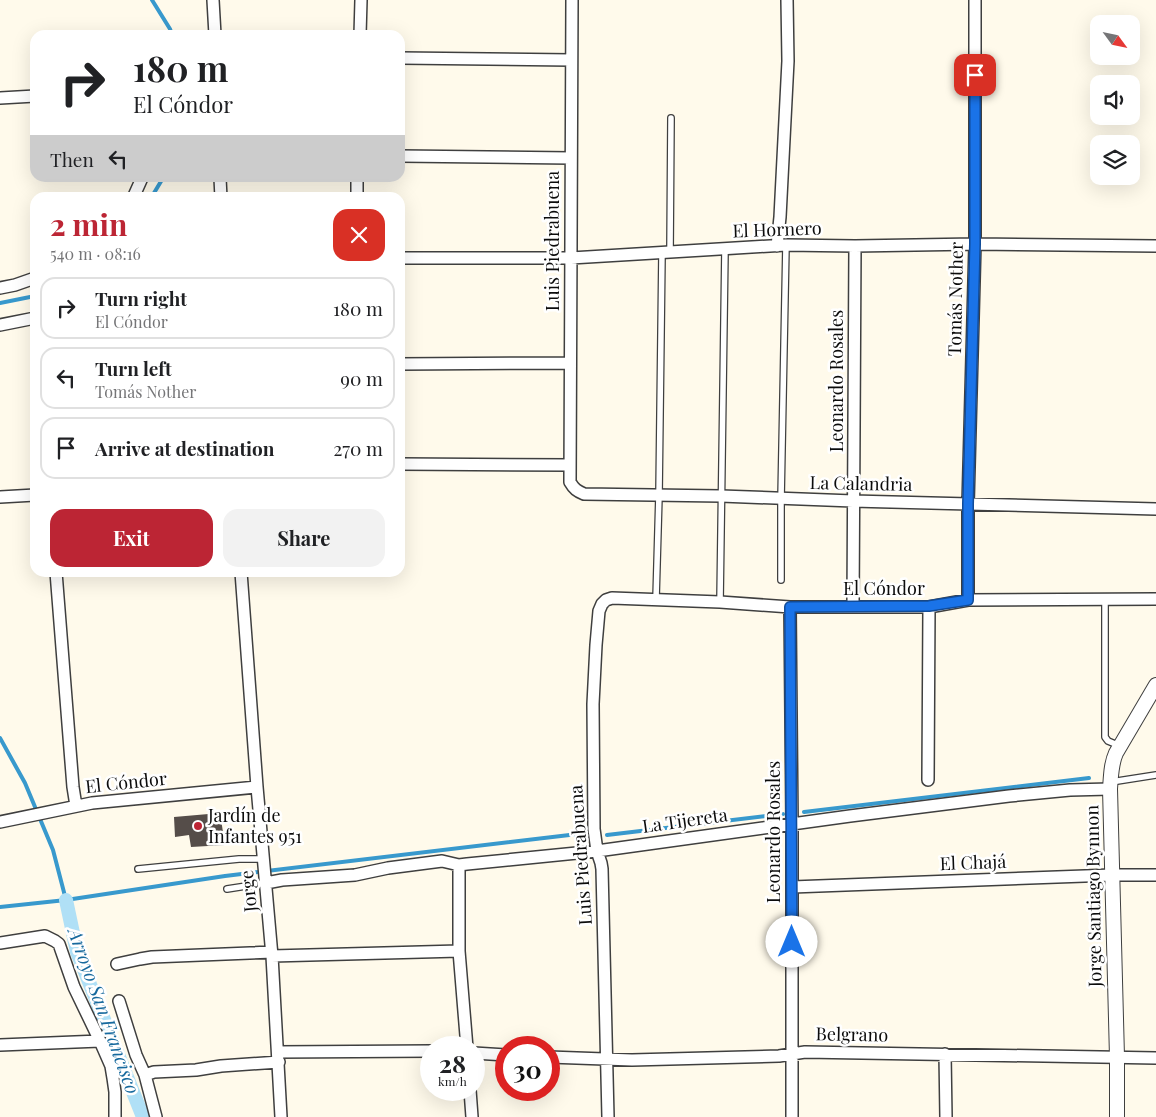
<!DOCTYPE html>
<html lang="en">
<head>
<meta charset="utf-8">
<style>
	:root { --surface:#fff; --page:#f2f2f2; --text:#202124; --muted:#757577; --line:#e0e0e0; --accent:#bc2534 }
	body { margin:0; font-family:"Playfair Display",serif; background:var(--page); color:var(--text); height:100vh; display:flex; flex-direction:column; font-size:19px; white-space:nowrap }
	* { box-sizing:border-box; margin:0 }
	p { font-size:16px; color:var(--muted) }
	.icon { flex:none; width:28px; height:28px; fill:none; stroke:currentColor; stroke-width:2; stroke-linecap:round; stroke-linejoin:round }
	.map { position:relative; flex:1; overflow:hidden }
	.details { position:absolute; left:30px; top:192px; width:375px; height:385px; display:flex; flex-direction:column; background:var(--surface); border-radius:15px; box-shadow:0 5px 20px #0002 }
	.details>* { flex:none }
	.banner { position:absolute; left:30px; top:30px; width:375px; height:152px; border-radius:15px; box-shadow:0 5px 20px #0002; background:#fff; color:var(--text); overflow:hidden }
	.needle { width:32px; rotate:123deg }
	.controls { position:absolute; left:1090px; top:15px; display:grid; gap:10px }
	.controls a { display:grid; place-items:center; width:50px; height:50px; border-radius:10px; background:var(--surface); box-shadow:0 5px 20px #0002; font-size:25px }
	.speed { position:absolute; left:420px; top:1036px; display:flex; gap:10px; font-size:25px; font-weight:700; text-align:center }
	.speed>* { display:grid; place-content:center; width:65px; height:65px; border-radius:50%; background:var(--surface); box-shadow:0 5px 20px #0002; line-height:1 }
	.speed small { font-size:12px; font-weight:400 }
	.speed .limit { border:8px solid #d22; background:#fff; color:#111 }
	.pin { position:absolute; display:grid; place-items:center; width:42px; height:42px; color:#fff; margin:-21px; border-radius:10px; box-shadow:0 2px 8px #0006 }
	.me { position:absolute; width:55px; margin:-28px; rotate:0deg; stroke-linejoin:round; filter:drop-shadow(0 0 4px #0008) }
	.turn { display:flex; align-items:center; gap:18px; height:105px; padding:0 20px; font-size:22px }
	.turn .icon { width:65px; height:65px; stroke-width:2.5 }
	.turn b { display:block; font-size:35px; line-height:42px }
	.then { display:flex; align-items:center; height:48px; padding:0 20px; background:#0003; gap:10px; font-size:19px }
	.round { display:grid; place-items:center; flex:none; width:52px; height:52px; border-radius:15px; background:var(--page) }
	.overview { display:flex; align-items:center; justify-content:space-between; height:85px; padding:0 20px }
	h1 { font-size:30px; font-weight:700; line-height:38px; color:var(--accent) }
	.cta { display:flex; gap:10px; margin-top:auto; padding:10px 20px }
	.cta a { flex:1; height:58px; border-radius:15px; background:var(--accent); color:#fff; font-size:20px; font-weight:700; line-height:58px; text-align:center }
	.cta a+a { background:var(--page); color:var(--text) }
	ul { padding:0; list-style:none }
	li { display:flex; align-items:center; gap:15px; height:62px; margin:0 10px 8px; padding:0 10px; border:2px solid var(--line); border-radius:15px }
	li div { flex:1 }
	li b { display:block; font-size:19px }
	li em { font-style:normal }
	.map>svg:first-child { display:block }
	.lines { fill:none; stroke-linecap:round; stroke-linejoin:round }
	.stream { stroke:#3899cd; stroke-width:4 }
	.canal { stroke:#b0e0f6; stroke-width:14 }
	.building { fill:#554d49 }
	.service-casing { stroke:#3f3f3f; stroke-width:8 }
	.minor-casing { stroke:#3f3f3f; stroke-width:14 }
	.tertiary-casing { stroke:#3f3f3f; stroke-width:16 }
	.service { stroke:#fff; stroke-width:5.5 }
	.minor { stroke:#fff; stroke-width:11 }
	.tertiary { stroke:#fff; stroke-width:14 }
	.route-casing { stroke:#114b97; stroke-width:12 }
	.route { stroke:#1a73e8; stroke-width:9 }
	.poi-dot { fill:#bc2534; stroke:#fff; stroke-width:2 }
	.labels { text-anchor:middle; stroke-width:5; stroke-linejoin:round; paint-order:stroke }
	.street-label { font-size:18px; fill:#0c0c0c; stroke:#fff }
	.poi-label { font-size:18px; fill:#0c0c0c; stroke:#fff; text-anchor:start }
	.water-label { font-size:19px; font-style:italic; fill:#16699d; stroke:#fff }
</style>
</head>
<body>
<div class="map">
<svg width="1156" height="1117" viewBox="0 0 1156 1117">
	<rect width="100%" height="100%" fill="#fffaeb"/>
	<g class="lines">
		<path class="stream" d="M152,0L170,29L172,35
			M151,198L163,178
			M0,303L35,296
			M0,738L25,783L53,850L66,900
			M804,812L1089,778
			M607,835L783,814
			M0,907L66,900L225,876L578,834"/>
		<path class="canal" d="M66,900L77,952L143,1117"/>
	</g>
	<path class="building" d="M220,813L225,845L191,847L189,835L175,837L174,817Z"/>
	<g class="lines">
		<defs>
			<path id="service" d="M670,252L671,118
				M781,580V499L786,245
				M656,599L659,495L662,253
				M1105,600V737L1108,741L1120,746
				M720,602L725,249
				M1111,782L1156,775
				M138,869L239,859H263
				M227,889L266,883"/>
			<path id="minor" d="M213,0L215,35
				M572,0L570,482C574,489 577,491 584,494L721,496L853,501L1156,509
				M360,35L361,0
				M400,58L571,60
				M0,98L35,96
				M400,156L571,158
				M220,178L221,198
				M357,178V198
				M133,198L142,178
				M777,246L780,217L788,61L787,0
				M400,258H571L786,245L855,246L975,244L1156,246
				M0,288L15,285L35,278
				M0,325L35,318
				M400,364L570,363
				M400,464L570,465
				M0,497L35,495
				M56,572L73,787L76,806
				M241,572L257,787L272,956L281,1117
				M968,600V504L975,244V0
				M790,607L792,824V1117
				M853,607L855,246
				M928,780L929,607
				M0,822L92,803L257,787
				M459,865V951L467,1048
				M266,883L282,880L355,875L388,868L442,861L459,865L467,864L597,851L850,816L1009,796L1070,790L1110,789
				M792,887L1112,875H1156
				M0,943L45,936L55,941L59,944L74,987L100,1041L111,1066L113,1078L115,1092V1117
				M272,956L459,951
				M117,964L140,959L152,957L272,952
				M119,1001L136,1055L145,1075L156,1117
				M0,1045L100,1041
				M278,1052L431,1051
				M474,1053L506,1055
				M945,1054L946,1117
				M549,1057L632,1060L779,1056L805,1052L1156,1058
				M145,1075L154,1072L196,1070L221,1066L279,1062
				M470,1090L472,1117
				M608,1117L602,869L601,863L597,851L594,829L593,704L596,645L599,611L602,604L606,600L612,598L720,602L790,607H929L968,600L1156,599"/>
			<path id="tertiary" d="M1117,1117V1057L1110,789C1111,776 1111,764 1116,753L1156,685"/>
		</defs>
		<use href="#service" class="service-casing"/>
		<use href="#minor" class="minor-casing"/>
		<use href="#tertiary" class="tertiary-casing"/>
		<use href="#service" class="service"/>
		<use href="#minor" class="minor"/>
		<use href="#tertiary" class="tertiary"/>
	</g>
	<g class="lines">
		<defs>
			<path id="route" d="M792,942L790,607L929,606L968,600V504L975,244V75"/>
		</defs>
		<use href="#route" class="route-casing"/>
		<use href="#route" class="route"/>
	</g>
	<circle class="poi-dot" cx="198" cy="826" r="5"/>
	<g class="labels">
		<g class="street-label">
			<text transform="translate(777 230) rotate(-2)" y="6">El Hornero</text>
			<text transform="translate(553 241) rotate(-90)" y="6">Luis Piedrabuena</text>
			<text transform="translate(956 299) rotate(-89)" y="6">Tomás Nother</text>
			<text transform="translate(837 381) rotate(-90)" y="6">Leonardo Rosales</text>
			<text transform="translate(861 484) rotate(1)" y="6">La Calandria</text>
			<text x="884" y="595">El Cóndor</text>
			<text transform="translate(126 783) rotate(-6)" y="6">El Cóndor</text>
			<text transform="translate(685 821) rotate(-8)" y="6">La Tijereta</text>
			<text transform="translate(774 832) rotate(-90)" y="6">Leonardo Rosales</text>
			<text transform="translate(581 855) rotate(-94)" y="6">Luis Piedrabuena</text>
			<text transform="translate(973 863) rotate(-2)" y="6">El Chajá</text>
			<text transform="translate(249 891) rotate(-96)" y="6">Jorge</text>
			<text transform="translate(1094 896) rotate(-91)" y="6">Jorge Santiago Bynnon</text>
			<text transform="translate(852 1035) rotate(1)" y="6">Belgrano</text>
		</g>
		<g class="poi-label">
			<text x="208" y="822">Jardín de<tspan x="208" dy="21">Infantes 951</tspan></text>
		</g>
		<g class="water-label">
			<text transform="translate(104 1011) rotate(70)" y="7">Arroyo San Francisco</text>
		</g>
	</g>
</svg>
<div class="controls">
<a><svg class="needle" viewBox="-14 -14 28 28"><path d="M0-13l5 13h-10z" fill="#e53935"/><path d="M0 13l5-13h-10z" fill="#757577"/></svg></a>
<a><svg class="icon" aria-label="sound" viewBox="0 0 24 24"><path d="M4 9h4l5-4v14l-5-4H4zM17 9q2 3 0 6"/></svg></a>
<a><svg class="icon" aria-label="layers" viewBox="0 0 24 24"><path d="M12 4l9 5-9 5-9-5zM3 14l9 5 9-5"/></svg></a>
</div>
<div class="speed"><div>28<small>km/h</small></div><div class="limit">30</div></div>
<div class="pin" style="left:975px;top:75px;background:#d93025"><svg class="icon" aria-label="arrive" viewBox="0 0 24 24"><path d="M6 21V4h12l-3 4 3 4H6"/></svg></div>
<svg class="me" style="left:792px;top:942px" viewBox="-20 -20 40 40"><circle r="19" fill="#fff"/><path d="M0-13L10 11 0 6-10 11z" fill="#1a73e8"/></svg>
<div class="banner">
<div class="turn"><svg class="icon" aria-label="right" viewBox="0 0 24 24"><path d="M7 20v-9h11M14 6l5 5-5 5"/></svg><div><b>180 m</b>El Cóndor</div></div>
<div class="then">Then<svg class="icon" aria-label="left" viewBox="0 0 24 24"><path d="M17 20v-9H6M10 6l-5 5 5 5"/></svg></div>
</div>
<section class="details">
<div class="overview"><div><h1>2 min</h1><p>540 m · 08:16</p></div><a class="round" style="background:#d93025;color:#fff"><svg class="icon" aria-label="close" viewBox="0 0 24 24"><path d="M6 6l12 12M18 6L6 18"/></svg></a></div>
<ul>
<li><svg class="icon" aria-label="right" viewBox="0 0 24 24"><path d="M7 20v-9h11M14 6l5 5-5 5"/></svg><div><b>Turn right</b><p>El Cóndor</p></div><em>180 m</em></li>
<li><svg class="icon" aria-label="left" viewBox="0 0 24 24"><path d="M17 20v-9H6M10 6l-5 5 5 5"/></svg><div><b>Turn left</b><p>Tomás Nother</p></div><em>90 m</em></li>
<li><svg class="icon" aria-label="arrive" viewBox="0 0 24 24"><path d="M6 21V4h12l-3 4 3 4H6"/></svg><div><b>Arrive at destination</b></div><em>270 m</em></li>
</ul>
<div class="cta"><a>Exit</a><a>Share</a></div>
</section>
</div>
</body>
</html>
